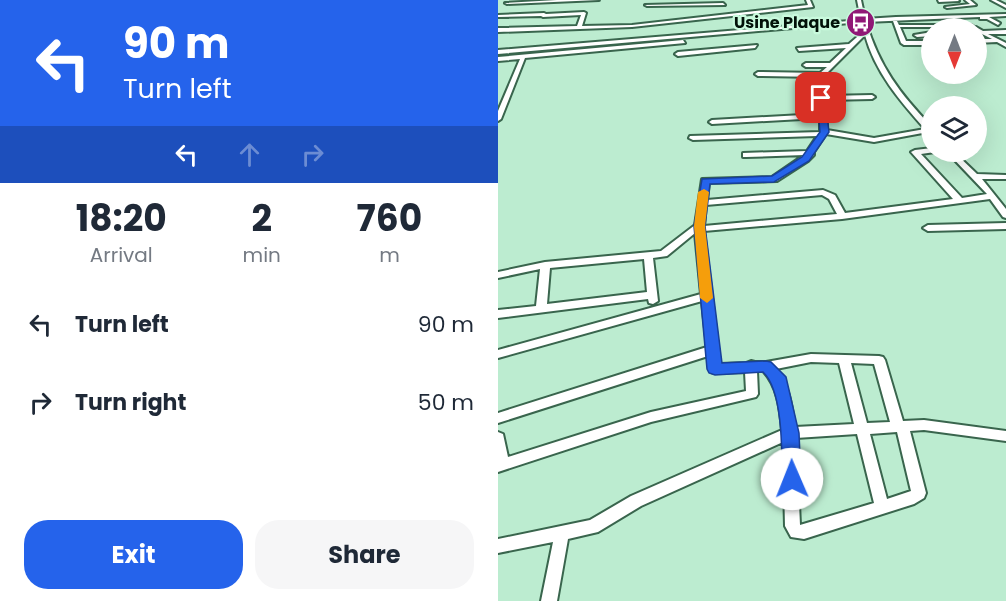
<!DOCTYPE html>
<html lang="en">
<head>
<meta charset="utf-8">
<style>
	:root { --surface:#fff; --page:#f6f6f7; --text:#1f2937; --muted:#747a83; --accent:#2563eb }
	body { margin:0; font-family:Poppins,sans-serif; background:var(--page); color:var(--text); height:100vh; display:flex; flex-direction:column; font-size:22px; white-space:nowrap }
	* { box-sizing:border-box; margin:0 }
	p { font-size:20px; color:var(--muted) }
	.icon { flex:none; width:33px; height:33px; fill:none; stroke:currentColor; stroke-width:2; stroke-linecap:round; stroke-linejoin:round }
	.map { position:relative; flex:1; overflow:hidden }
	.sheet { display:flex; flex-direction:column; background:var(--surface); width:498px }
	.sheet>* { flex:none }
	.top-card { background:#2563eb; color:#fff; overflow:hidden }
	.needle { width:39px; rotate:180deg }
	.tools { position:absolute; left:423px; top:18px; display:grid; gap:12px }
	.tools a { display:grid; place-items:center; width:66px; height:66px; border-radius:50%; background:var(--surface); box-shadow:0 6px 24px #0002; font-size:30px }
	.pin { position:absolute; display:grid; place-items:center; width:51px; height:51px; color:#fff; margin:-26px; border-radius:12px; box-shadow:0 3px 9px #0006 }
	.me { position:absolute; width:66px; margin:-33px; rotate:359deg; stroke-linejoin:round; filter:drop-shadow(0 0 4px #0008) }
	.turn { display:flex; align-items:center; gap:21px; height:126px; padding:0 24px; font-size:27px }
	.turn .icon { width:78px; height:78px; stroke-width:2.5 }
	.turn b { display:block; font-size:42px; line-height:51px }
	.lanes { display:flex; align-items:center; height:57px; padding:0 24px; background:#0003; justify-content:center; gap:30px; direction:ltr }
	.lanes .off { opacity:.35 }
	.eta { display:flex; justify-content:space-evenly; align-items:center; height:102px; text-align:center }
	.eta b { font-size:36px; font-weight:700; line-height:42px }
	.primary-button { display:flex; gap:12px; margin-top:auto; padding:12px 24px }
	.primary-button a { flex:1; height:69px; border-radius:24px; background:var(--accent); color:#fff; font-size:24px; font-weight:700; line-height:69px; text-align:center }
	.primary-button a+a { background:var(--page); color:var(--text) }
	ul { padding:0; list-style:none }
	li { display:flex; align-items:center; gap:18px; height:78px; padding:0 24px }
	li div { flex:1 }
	li b { display:block; font-size:22px }
	li em { font-style:normal }
	main { display:flex; flex:1; min-height:0 }
	.map>svg:first-child { display:block }
	.lines { fill:none; stroke-linecap:round; stroke-linejoin:round }
	.minor-casing { stroke:#39654d; stroke-width:4 }
	.minor { fill:#fff; fill-rule:evenodd }
	.route { fill:#2563eb; stroke:#184099; stroke-width:1.5 }
	.slow { fill:#f59e0b }
	.labels { text-anchor:middle; stroke-width:4.5; stroke-linejoin:round; paint-order:stroke }
	.far-poi-label { font-size:16px; font-weight:bold; fill:#021209; stroke:#c9fadd; text-anchor:end }
</style>
</head>
<body>
<main>
<section class="sheet">
<div class="top-card">
<div class="turn"><svg class="icon" aria-label="left" viewBox="0 0 24 24"><path d="M17 20v-9H6M10 6l-5 5 5 5"/></svg><div><b>90 m</b>Turn left</div></div>
<div class="lanes"><svg class="icon" aria-label="left" viewBox="0 0 24 24"><path d="M17 20v-9H6M10 6l-5 5 5 5"/></svg><svg class="icon off" aria-label="ahead" viewBox="0 0 24 24"><path d="M12 20V5M6 11l6-6 6 6"/></svg><svg class="icon off" aria-label="right" viewBox="0 0 24 24"><path d="M7 20v-9h11M14 6l5 5-5 5"/></svg></div>
</div>
<div class="eta">
<div><b>18:20</b><p>Arrival</p></div>
<div><b>2</b><p>min</p></div>
<div><b>760</b><p>m</p></div>
</div>
<ul>
<li><svg class="icon" aria-label="left" viewBox="0 0 24 24"><path d="M17 20v-9H6M10 6l-5 5 5 5"/></svg><div><b>Turn left</b></div><em>90 m</em></li>
<li><svg class="icon" aria-label="right" viewBox="0 0 24 24"><path d="M7 20v-9h11M14 6l5 5-5 5"/></svg><div><b>Turn right</b></div><em>50 m</em></li>
</ul>
<div class="primary-button"><a>Exit</a><a>Share</a></div>
</section>
<div class="map">
<svg width="508" height="601" viewBox="0 0 508 601">
	<rect width="100%" height="100%" fill="#bcecd0"/>
	<g class="lines">
		<defs>
			<path id="minor" d="M59,0H101L9,4L7,3Z
				M308,0H312L315,7L134,27L0,32V28L79,26L83,15L45,17L43,16L0,17V15L46,13L48,14L86,12L88,13L84,26L134,25L310,5Z
				M359,0H363L367,19L398,17L508,14V16L491,17L502,23L500,25L489,19H482V17L368,22C381,66 402,94 434,127V134L430,132L376,142L328,134L316,152V155L310,161L279,181L211,183L209,200L325,190L337,195L347,213L455,199L413,152L417,150L434,148V152H437L423,154L464,198L489,194L449,152H456L479,174L508,175V179H484L508,209V218L505,217L492,199L344,219L206,231L222,364L248,363L253,361L257,362H268L313,354L381,356L385,357L387,360L405,421L426,420L508,431V441L426,430L412,431L428,493L426,498L416,504L306,539L293,537L287,526L285,442L143,506L100,532L70,539L59,601H43L55,542L0,553V539L92,520L133,496L284,430C282,409 280,387 265,371H259L260,394L258,397L153,422L0,472V432L5,434L10,457L153,412L248,391L247,372L217,373L213,372L210,356L0,423V413L209,347L204,301L0,358V350L203,294L197,233L169,256L155,258L160,301L155,304L151,303L150,299L0,318V310L38,306L42,269L0,278V272L47,262L163,251L197,225L204,179L274,177L306,155L248,157H245V153L309,151L319,136L195,140L191,138L192,136L322,132V118L214,124L211,122L214,120L322,114V100L320,98L322,96L321,77L260,76L257,74L260,72L322,73L329,67H308L305,65L308,63H332L348,48L301,51L299,48L351,44L366,31L363,22L0,54V50L363,20ZM367,35C377,72 402,101 427,129L376,138L329,130L328,100L374,99L377,97L374,95L328,96L327,75ZM324,195L331,199L339,214L206,226L208,205ZM146,259L149,292L49,304L52,268ZM313,362L341,363L356,424L297,427C294,408 291,384 278,369ZM353,363L376,364L392,422L369,423ZM399,432L413,491L389,499L372,434ZM359,434L376,503L302,525L298,438Z
				M440,0H460L461,1L441,2Z
				M467,0H472L478,5L449,8L447,7L472,4Z
				M493,0H498L508,5V8Z
				M225,3L227,5L149,6L147,5Z
				M395,21H399L401,25H473L475,26L473,27H402L408,41H434V45H406L403,43Z
				M478,27L485,31L508,30V34H490L508,43V47L499,42L478,43V39H494L478,31V28H476Z
				M434,32V36L419,37L416,35Z
				M185,40L187,43L27,58L3,119L0,121V111L22,59L0,61V57Z
				M259,45L257,48L180,56L177,54L180,52Z
				M508,223V229L430,231L425,228L430,225Z"/>
		</defs>
		<use href="#minor" class="minor-casing"/>
		<use href="#minor" class="minor"/>
	</g>
	<path class="route" d="M323,96L327,98L331,132L311,161L276,182L212,184L207,226L224,363L268,361L273,362L288,377L301,433L303,479L300,485L294,487L287,485L284,479C284,452 285,390 265,372L217,375L211,373L209,369L196,226L204,179L274,176L304,157L322,132L319,98Z"/>
	<path class="slow" d="M206,189L211,192L207,226L215,298L209,303L202,298L196,226L200,192Z"/>
	<defs>
		<symbol id="bus-disc" viewBox="-11 -11 22 22"><circle r="9.5" fill="#901876" stroke="#c9fadd"/><path d="M-5-6H5V4H4V6H2V4H-2V6H-4V4H-5ZM-3.5-4V0h7V-4ZM-3.5 1.2v1.5H-2V1.2ZM2 1.2v1.5H3.5V1.2Z" fill="#fff"/></symbol>
	</defs>
	<g fill-rule="evenodd">
		<use href="#bus-disc" x="346" y="6" width="33" height="33"/>
	</g>
	<g class="labels">
		<g class="far-poi-label">
			<text x="342" y="28">Usine Plaque</text>
		</g>
	</g>
</svg>
<div class="tools">
<a><svg class="needle" viewBox="-14 -14 28 28"><path d="M0-13l5 13h-10z" fill="#e53935"/><path d="M0 13l5-13h-10z" fill="#747a83"/></svg></a>
<a><svg class="icon" aria-label="layers" viewBox="0 0 24 24"><path d="M12 4l9 5-9 5-9-5zM3 14l9 5 9-5"/></svg></a>
</div>
<div class="pin" style="left:323px;top:98px;background:#d93025"><svg class="icon" aria-label="arrive" viewBox="0 0 24 24"><path d="M6 21V4h12l-3 4 3 4H6"/></svg></div>
<svg class="me" style="left:294px;top:479px" viewBox="-20 -20 40 40"><circle r="19" fill="#fff"/><path d="M0-13L10 11 0 6-10 11z" fill="#2563eb"/></svg>
</div>
</main>
</body>
</html>
